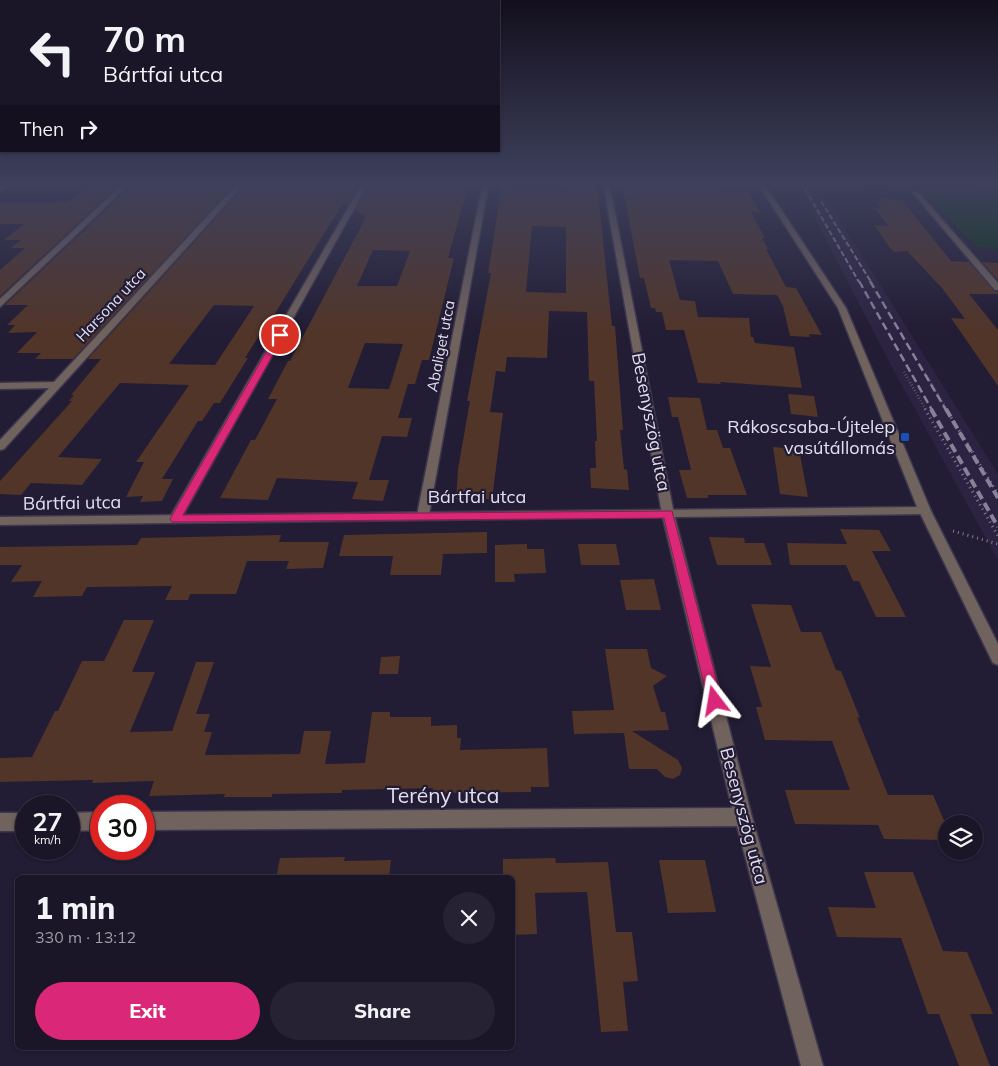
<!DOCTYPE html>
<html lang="en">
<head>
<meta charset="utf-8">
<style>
	:root { --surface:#1a1527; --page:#272233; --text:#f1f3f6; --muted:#9f9fa7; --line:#383444; --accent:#db2777 }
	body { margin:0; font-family:Mulish,sans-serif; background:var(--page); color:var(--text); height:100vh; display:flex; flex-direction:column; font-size:19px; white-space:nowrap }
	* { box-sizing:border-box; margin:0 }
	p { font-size:16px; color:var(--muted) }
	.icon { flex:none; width:28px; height:28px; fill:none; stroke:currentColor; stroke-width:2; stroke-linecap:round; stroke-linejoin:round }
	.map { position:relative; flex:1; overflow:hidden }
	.drawer { position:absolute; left:15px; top:875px; width:500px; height:175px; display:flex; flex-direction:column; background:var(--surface); border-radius:8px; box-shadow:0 1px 4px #0004,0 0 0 1px var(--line) }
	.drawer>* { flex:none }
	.hud { position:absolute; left:0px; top:0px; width:500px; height:152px; box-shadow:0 1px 4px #0004,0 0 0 1px var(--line); background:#1a1527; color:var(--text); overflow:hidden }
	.tools { position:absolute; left:938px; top:815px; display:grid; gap:10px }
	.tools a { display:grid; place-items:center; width:45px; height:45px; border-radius:50%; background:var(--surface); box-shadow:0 1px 4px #0004,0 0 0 1px var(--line); font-size:25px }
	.speed { position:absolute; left:15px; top:795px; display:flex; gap:10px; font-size:25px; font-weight:700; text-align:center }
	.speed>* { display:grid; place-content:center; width:65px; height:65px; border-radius:50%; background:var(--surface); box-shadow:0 1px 4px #0004,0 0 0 1px var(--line); line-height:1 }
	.speed small { font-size:12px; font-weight:400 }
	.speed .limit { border:8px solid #d22; background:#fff; color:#111 }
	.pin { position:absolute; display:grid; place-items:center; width:42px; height:42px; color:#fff; margin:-21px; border:2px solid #fff; border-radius:50%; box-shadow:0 1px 5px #0007 }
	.me { position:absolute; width:55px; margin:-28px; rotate:346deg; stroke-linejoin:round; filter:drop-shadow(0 0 4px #0008) }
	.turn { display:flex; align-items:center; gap:18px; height:105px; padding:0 20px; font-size:22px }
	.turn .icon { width:65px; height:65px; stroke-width:2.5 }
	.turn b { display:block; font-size:35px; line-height:42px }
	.then { display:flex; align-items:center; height:48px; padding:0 20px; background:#0003; gap:10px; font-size:19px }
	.round { display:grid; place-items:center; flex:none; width:52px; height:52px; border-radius:26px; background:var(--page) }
	.summary { display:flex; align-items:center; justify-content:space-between; height:85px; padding:0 20px }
	h1 { font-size:30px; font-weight:800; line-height:38px }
	.button { display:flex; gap:10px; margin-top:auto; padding:10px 20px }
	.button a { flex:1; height:58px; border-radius:30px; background:var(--accent); color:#fff; font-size:20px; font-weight:800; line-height:58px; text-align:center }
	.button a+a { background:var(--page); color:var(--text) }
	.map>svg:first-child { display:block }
	.built { fill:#2c2342 }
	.green { fill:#093717 }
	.building { fill:#513529; fill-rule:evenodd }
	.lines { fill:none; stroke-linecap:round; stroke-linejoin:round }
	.minor-casing { stroke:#3d374e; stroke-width:3 }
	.tertiary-casing { stroke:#3d374e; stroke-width:3 }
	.path-far2 { stroke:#827d91; stroke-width:2; stroke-dasharray:0.5 2; stroke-linecap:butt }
	.path-far1 { stroke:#827d91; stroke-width:2.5; stroke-dasharray:0.5 2.5; stroke-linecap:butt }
	.path { stroke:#827d91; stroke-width:3; stroke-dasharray:1 4; stroke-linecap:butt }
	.minor { fill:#70625d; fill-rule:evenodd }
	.tertiary { fill:#70625d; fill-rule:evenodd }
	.rail-far2 { stroke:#878297; stroke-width:2; stroke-dasharray:5.5 2.5; stroke-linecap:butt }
	.rail-far1 { stroke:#878297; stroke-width:2.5; stroke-dasharray:8 4; stroke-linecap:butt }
	.rail { stroke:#878297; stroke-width:4; stroke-dasharray:9 4.5; stroke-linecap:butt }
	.route { fill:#db2777; stroke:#8e194d }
	.transit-dot { fill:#1a4fb4; stroke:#221c34; stroke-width:2 }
	.labels { text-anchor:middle; stroke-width:4.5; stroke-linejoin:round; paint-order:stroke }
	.far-street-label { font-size:15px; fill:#e3dff0; stroke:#221c34 }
	.street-label { font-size:18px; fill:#e3dff0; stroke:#221c34 }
	.poi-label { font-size:18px; fill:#e3dff0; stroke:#221c34; text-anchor:end }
	.near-street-label { font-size:21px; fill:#e3dff0; stroke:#221c34 }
</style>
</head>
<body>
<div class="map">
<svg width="998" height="1066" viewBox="0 0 998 1066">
	<rect width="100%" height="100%" fill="#221c34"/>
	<path class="built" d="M796,182H816L998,474V560L894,371Z"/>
	<path class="green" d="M816,182H998V249L977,247L922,191L817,184Z"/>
	<path class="building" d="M259,182H355L353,184H359L347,206L343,203L274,315H272L245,358H248L220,403H214L202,421H198L162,479H173L162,501L140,502L143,496L126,497L144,462H136L189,385L120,383L58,457L102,459L82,485L31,483L21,495L0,494V481L72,401H69L74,395H71L101,359H88L245,186H255ZM214,305L254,306L215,365L169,364Z
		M425,182H467L466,185H468L448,258H454L429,360H422L415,384H408L398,418H412L407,437L382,436L369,480H389L383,501L352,499L358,482L277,478L268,500L220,498L251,440H255L277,399H268L288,361H290L366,217L355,210L370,185L424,186ZM373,250L410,251L397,286H357ZM365,343L403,344L389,389L348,388Z
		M568,182L597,183L612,326H615L623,430H620L624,469L627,470L629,490L591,488L590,468H596L595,441H597L594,381H589L587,312L549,311L547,358L507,357L505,372L496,371L490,412L503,413L492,499H456L458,469L470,401H467L491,273H488L502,186L525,187L524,190L569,191ZM532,226L566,227V293L526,292Z
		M696,182L718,183L722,192H748L760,212H751L765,238H762L768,249H766L786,287L796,288L822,335L809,334L810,337L790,336L783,306L777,295L733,294L718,261L669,260L680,300L695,301L698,317L749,318L751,337H753L755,343L794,347L802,388L720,382L721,384L698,383L684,330H666L662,312H656L655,308H651L644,278H640L622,184H697Z
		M172,183L233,186L73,359H35L41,353H17L37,332L8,333L15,325H7L28,305H5L130,187H169Z
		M87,187H117L0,296V270L25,248H11L21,240H4L24,224H0V203L69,202Z
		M880,199L902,200L951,261L969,262L994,291L998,292V294H969L998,330V386L951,318L965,319L942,288L907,251L894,252L890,248L874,225L888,226L875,208L882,209L877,202H882Z
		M982,262L998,263V280Z
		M788,394L814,396L818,417L791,414Z
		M668,397L700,398L707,430H717L723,448H730L747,495H708V498H687L679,470H691L678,417H672Z
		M773,447L799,449L808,497L780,494Z
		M840,529L879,530L891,551H872L906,617H876L859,581H853L846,565H790L787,543L847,544Z
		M487,532V553L443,554L441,575H390L393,556H339L344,535Z
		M281,535L279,542H329L323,568L286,569L289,561H247L236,594H190L188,600H165L172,586L87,587L82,596L33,597L42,581L11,582L22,565H0V547L137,545L141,538Z
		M709,537L744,538L745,543H764L772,565H717Z
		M527,544V549H544L546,573L514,574L515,582H495V545Z
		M578,544H616L620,565H581Z
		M654,579L661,610H626L620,580Z
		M751,604L791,605L801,632H821L836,670L841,671L860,718L857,717L888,795H933L946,825V840L884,839L878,825L795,824L785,790H850L832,741L765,740L756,707H762L750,666L771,667Z
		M124,620H154L132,672H155L130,732L172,731L196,662H214L196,714H210L204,732H212L205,755L300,754L304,731H331L325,764L365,763L372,712H390V717H431V726L457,725V738H461L460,750L547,748L549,787H531V792L432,793L433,788L342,790V793L272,794V797H224L225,794L149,796L154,781L92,783L93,780L0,782V758L32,757L55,711H58L82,661H104Z
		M605,649H647L651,668L667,676L653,686L661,712H665L669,730L632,731L678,760L682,768L680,775L673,779L665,777L657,769H629L624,733L574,734L572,711L614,710Z
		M400,656L398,674H379L381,657Z
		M345,857L344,861L391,860L389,878H276L280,858Z
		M555,858L556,863L608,862L616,932H632L638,981L623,982L628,1031L601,1032L587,892L535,893L537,934L512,935V878H503V859Z
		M659,860H705L716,912L668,913Z
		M864,872H913L943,951L967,952L993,1014H970L990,1066H959L939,1014H928L901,938L837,937L828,907L876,908Z"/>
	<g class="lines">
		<defs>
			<path id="minor" d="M7,182H14L0,192V187Z
				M125,182H132L0,307V299Z
				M239,182H246L4,449L0,450V440L49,388L0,389V383L54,382Z
				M363,182H369L181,519L175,523L171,522L169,519Z
				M483,182H489L429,515L423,519L417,515Z
				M603,182H609L674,514L752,817L823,1066H801L737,826L144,830V812L732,808L662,514Z
				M913,191H917L998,283V290H995L913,193Z
				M925,507L931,511L998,644V665L993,663L919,511Z
				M101,812V830L69,831V813Z
				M0,813H26V831H0Z"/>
			<path id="tertiary" d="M757,182H763L846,308L931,511L929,514L0,525V517L917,507L838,308Z"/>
		</defs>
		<use href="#minor" class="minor-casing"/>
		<use href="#tertiary" class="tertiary-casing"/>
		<path class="path-far2" d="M933,192L965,191L986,185L998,187"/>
		<path class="path-far1" d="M904,372L926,410
			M925,373L947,410"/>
		<path class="path" d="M925,409L998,536
			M946,409L998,494
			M953,531L998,544"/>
		<use href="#minor" class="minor"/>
		<use href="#tertiary" class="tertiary"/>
		<path class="rail-far2" d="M801,182L859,282
			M821,201L871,282"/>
		<path class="rail-far1" d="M859,281L932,410
			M870,281L946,410"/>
		<path class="rail" d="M931,409L998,527
			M946,409L998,498"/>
	</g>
	<linearGradient id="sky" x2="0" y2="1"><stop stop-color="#130f1d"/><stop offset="0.55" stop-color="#3e405c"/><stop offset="1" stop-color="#3e405c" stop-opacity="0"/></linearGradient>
	<rect width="998" height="332" fill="url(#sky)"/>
	<path class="route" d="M280,332L284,335L183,515L672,511L722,701L720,706L715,707L710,706L708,701L664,518L172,522L170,519L276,335Z"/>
	<rect class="transit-dot" x="900" y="432" width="10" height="10" rx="2.5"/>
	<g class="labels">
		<g class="far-street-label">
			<text transform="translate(111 305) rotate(-47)" y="5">Harsona utca</text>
			<text transform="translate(441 346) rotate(-79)" y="5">Abaliget utca</text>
		</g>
		<g class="street-label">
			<text transform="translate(651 422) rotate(79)" y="6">Besenyszög utca</text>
			<text x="477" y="503">Bártfai utca</text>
			<text transform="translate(72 503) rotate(-1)" y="6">Bártfai utca</text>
			<text transform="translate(744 816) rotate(75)" y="6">Besenyszög utca</text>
		</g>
		<g class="poi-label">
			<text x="895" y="433">Rákoscsaba-Újtelep<tspan x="895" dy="21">vasútállomás</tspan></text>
		</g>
		<g class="near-street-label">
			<text x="443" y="803">Terény utca</text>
		</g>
	</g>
</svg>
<div class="tools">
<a><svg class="icon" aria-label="layers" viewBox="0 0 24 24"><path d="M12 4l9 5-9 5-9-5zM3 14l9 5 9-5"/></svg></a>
</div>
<div class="speed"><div>27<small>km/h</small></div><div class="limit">30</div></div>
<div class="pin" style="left:280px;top:335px;background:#d93025"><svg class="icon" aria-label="arrive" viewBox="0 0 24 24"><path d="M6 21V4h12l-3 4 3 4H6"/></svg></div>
<svg class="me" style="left:715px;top:701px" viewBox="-20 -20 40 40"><path d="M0-17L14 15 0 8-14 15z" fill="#db2777" stroke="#fff" stroke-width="4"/></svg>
<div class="hud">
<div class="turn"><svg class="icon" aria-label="left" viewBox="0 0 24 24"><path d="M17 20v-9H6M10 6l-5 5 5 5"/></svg><div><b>70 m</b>Bártfai utca</div></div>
<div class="then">Then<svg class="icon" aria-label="right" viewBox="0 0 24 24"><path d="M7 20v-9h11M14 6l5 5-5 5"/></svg></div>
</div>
<section class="drawer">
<div class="summary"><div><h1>1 min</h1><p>330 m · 13:12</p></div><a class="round"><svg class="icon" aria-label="close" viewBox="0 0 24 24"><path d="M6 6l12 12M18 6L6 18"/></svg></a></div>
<div class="button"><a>Exit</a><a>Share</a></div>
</section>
</div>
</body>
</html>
